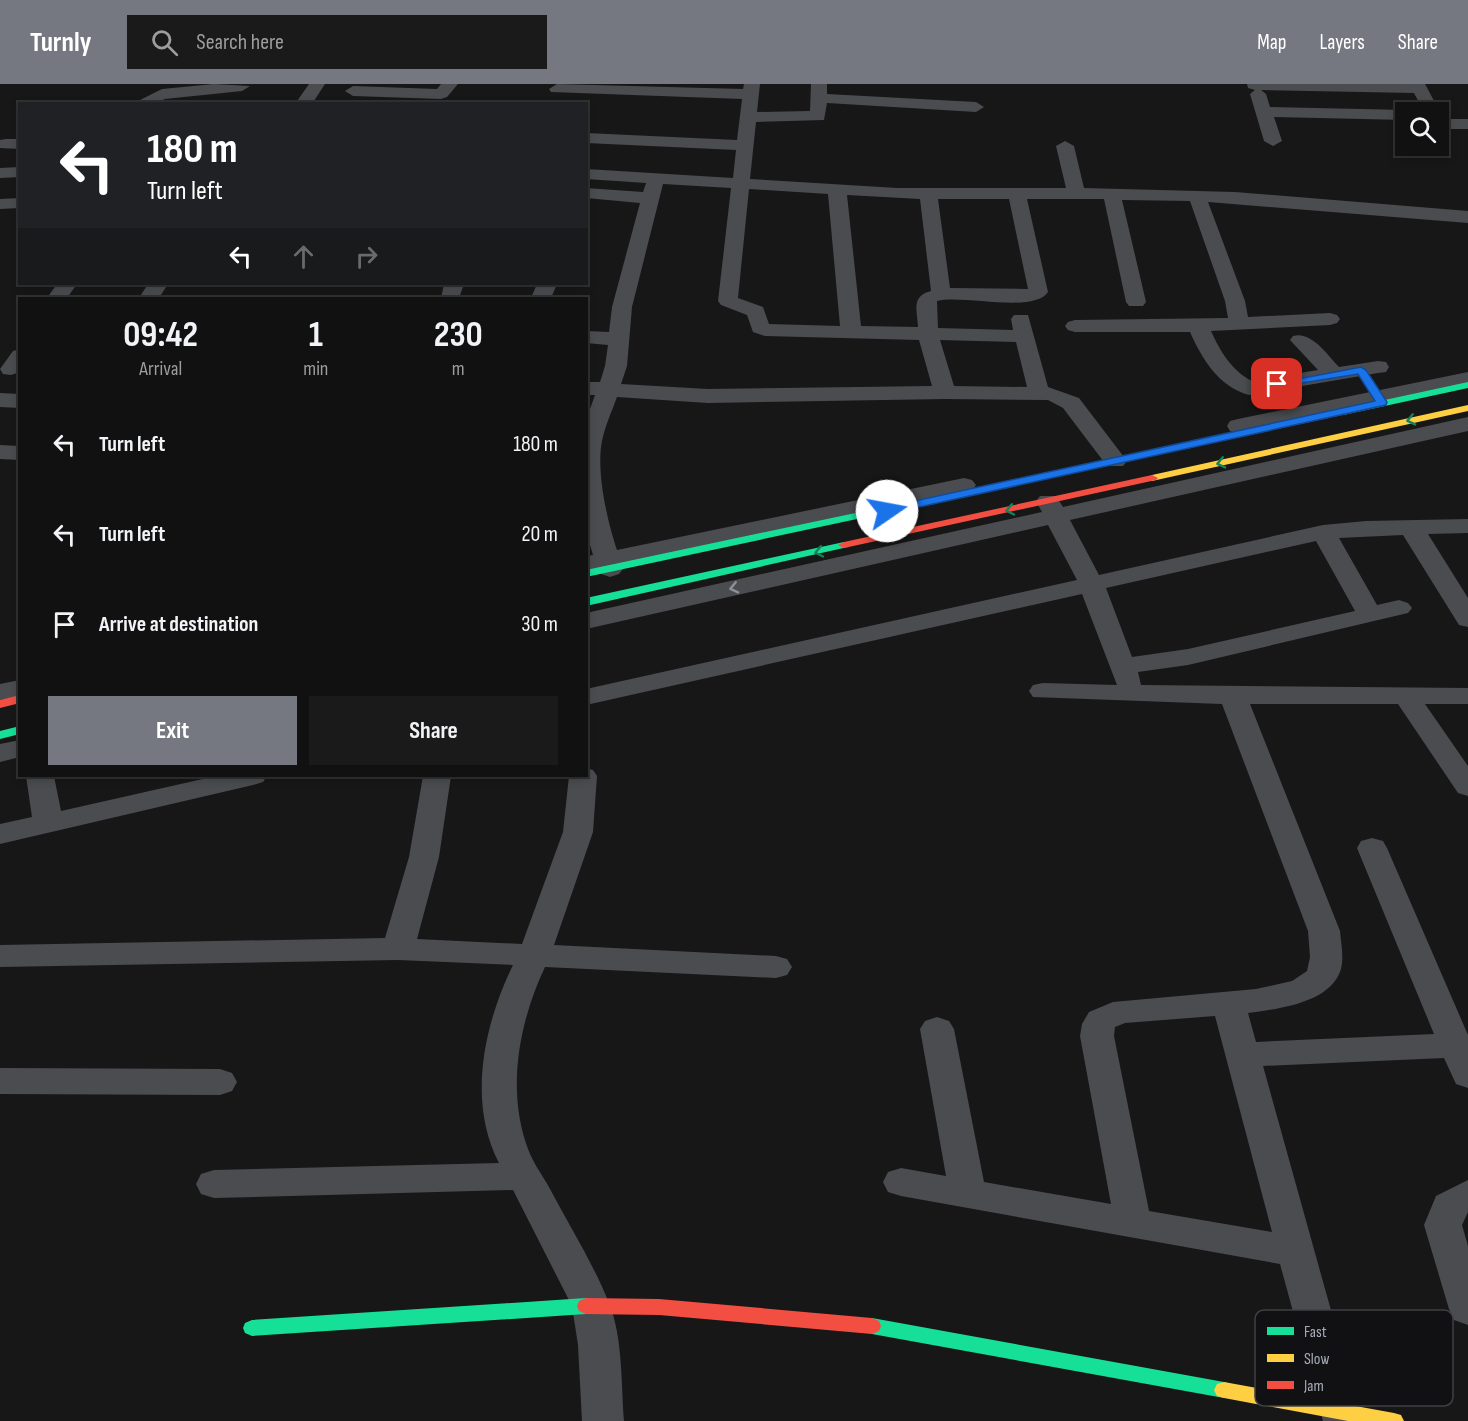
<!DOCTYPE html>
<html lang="en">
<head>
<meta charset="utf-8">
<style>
	:root { --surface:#111; --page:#1a1a1a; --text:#f1f3f6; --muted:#9c9d9f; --line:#303131; --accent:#757880 }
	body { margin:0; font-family:"Sofia Sans Condensed",sans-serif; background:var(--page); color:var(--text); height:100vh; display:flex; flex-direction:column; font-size:22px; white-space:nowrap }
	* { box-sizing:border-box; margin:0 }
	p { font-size:20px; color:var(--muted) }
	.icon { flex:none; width:33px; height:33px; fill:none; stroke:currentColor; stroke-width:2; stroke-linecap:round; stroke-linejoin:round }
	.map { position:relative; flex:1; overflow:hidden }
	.sheet { position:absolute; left:18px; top:213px; width:570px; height:480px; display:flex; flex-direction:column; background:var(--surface); border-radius:0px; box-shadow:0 3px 9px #0003,0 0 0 2px var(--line) }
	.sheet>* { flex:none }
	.top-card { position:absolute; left:18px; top:18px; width:570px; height:183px; border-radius:0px; box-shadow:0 3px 9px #0003,0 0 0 2px var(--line); background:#202124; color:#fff; overflow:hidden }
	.buttons { position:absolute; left:1395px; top:18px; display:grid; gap:12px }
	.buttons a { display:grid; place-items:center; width:54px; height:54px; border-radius:0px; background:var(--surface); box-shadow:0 3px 9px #0003,0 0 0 2px var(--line); font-size:30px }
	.pin { position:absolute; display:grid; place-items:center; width:51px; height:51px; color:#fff; margin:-26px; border-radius:12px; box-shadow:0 3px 9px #0006 }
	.me { position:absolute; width:66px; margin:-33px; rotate:78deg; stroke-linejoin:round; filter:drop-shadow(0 0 4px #0008) }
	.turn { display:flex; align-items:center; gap:21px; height:126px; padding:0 30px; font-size:27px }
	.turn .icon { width:78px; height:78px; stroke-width:2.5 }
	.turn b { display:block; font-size:42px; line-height:51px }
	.lanes { display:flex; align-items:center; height:57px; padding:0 30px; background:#0003; justify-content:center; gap:30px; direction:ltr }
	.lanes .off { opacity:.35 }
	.eta { display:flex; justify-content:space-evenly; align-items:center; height:102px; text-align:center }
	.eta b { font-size:36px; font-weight:700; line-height:42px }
	.cta { display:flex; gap:12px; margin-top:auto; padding:12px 30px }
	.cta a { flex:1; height:69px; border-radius:0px; background:var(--accent); color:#fff; font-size:24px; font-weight:700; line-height:69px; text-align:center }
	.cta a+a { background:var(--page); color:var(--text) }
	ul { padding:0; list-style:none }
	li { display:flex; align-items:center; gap:18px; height:90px; padding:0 30px }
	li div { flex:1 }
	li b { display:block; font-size:22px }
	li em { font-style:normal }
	header { display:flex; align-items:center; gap:36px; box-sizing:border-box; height:84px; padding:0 30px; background:var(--accent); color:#fff }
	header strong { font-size:28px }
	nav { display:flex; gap:33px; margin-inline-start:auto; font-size:21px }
	.search { width:420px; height:54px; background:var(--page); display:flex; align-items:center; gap:15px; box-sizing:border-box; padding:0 21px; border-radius:0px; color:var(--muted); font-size:22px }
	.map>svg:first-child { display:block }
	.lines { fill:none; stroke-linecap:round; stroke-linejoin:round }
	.street { fill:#4b4c50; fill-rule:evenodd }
	.fast { fill:#16e098; fill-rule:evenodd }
	.slow { fill:#ffcf43; fill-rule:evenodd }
	.jam { fill:#f24e42; fill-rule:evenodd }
	.oneway { stroke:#14835c }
	.oneway2 { stroke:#8c9099 }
	.route { fill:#1a73e8; stroke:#114b97; stroke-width:1.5 }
	.key { fill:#111113; stroke:#3e4045; stroke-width:1.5 }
	.key-label { font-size:16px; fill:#a8adb8 }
</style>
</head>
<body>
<header>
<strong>Turnly</strong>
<div class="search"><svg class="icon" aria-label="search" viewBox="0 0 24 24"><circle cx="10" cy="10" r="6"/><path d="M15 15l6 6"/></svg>Search here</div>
<nav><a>Map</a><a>Layers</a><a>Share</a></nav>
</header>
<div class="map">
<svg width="1468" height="1337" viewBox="0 0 1468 1337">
	<rect width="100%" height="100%" fill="#171717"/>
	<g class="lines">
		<path class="street" d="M214,0L250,2L242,7L165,15L154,20H132L162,5Z
			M309,0H325L312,20H295Z
			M441,0H458L447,13L441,15L353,12L345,7L353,2L437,5Z
			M557,0L743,5L744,0H760L757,28L810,27L811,0H827V10L976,18L984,23L976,28L827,19L824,36L756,38L750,95L897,104H1066L1056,62L1065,57L1074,62L1084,104L1235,108L1468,127V139L1208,118L1245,217L1248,233L1330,229L1337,231L1340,235L1337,239L1330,241L1211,247C1220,267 1232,287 1252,297L1318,286L1290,256L1293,252C1312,247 1327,271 1339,283L1378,277L1386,278L1389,283L1386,288L1378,289L1249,311C1219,303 1202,275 1190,248H1075L1068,246L1065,242L1068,238L1075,236L1228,234L1225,217L1190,117L1122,116L1146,218L1143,222H1129L1126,218L1104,115H1027L1048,208C1033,230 963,210 937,217L938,244L1013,246L1011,235L1014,231H1028L1048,303L1079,314L1127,377L1123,382H1107L1063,324L1048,316L945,315L708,319L617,313C612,327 605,342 602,357C596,388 607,436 617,466L964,394L972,396L976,401L972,406L964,408L621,480L623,485L619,490L610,493L601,490L598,485L586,487V472L593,471L586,448V336L595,311H586V298H600L605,282L608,261L586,259V247L609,248L612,223L640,119L586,114V104L643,108L646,99L586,95V85L733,94L736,66L586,59V49L737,56L742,15L551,8L549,5ZM663,100L731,104L718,217L721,221L747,231L753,248L765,252L919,256L932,302L708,305L621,300L627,282L632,223ZM749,105L828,110L840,242L769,240L763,223L738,214ZM847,111L920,115L931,207C911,212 917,226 918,243L861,242ZM938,115H1009L1028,205L950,204ZM940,256L1016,258L1027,303L954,302Z
			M1247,0H1425L1440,28L1438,31L1424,28L1414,9L1261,6L1266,10L1270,23L1406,26L1413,28H1406V36L1274,33L1282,57L1273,62L1264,57L1250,10L1255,6L1248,4Z
			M1439,35H1468V45H1438Z
			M6,55H20V65L0,64V56Z
			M20,83V93L0,94V84Z
			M20,114V124L0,125V115Z
			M57,200H77L67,214H47Z
			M148,200H168L159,214H139Z
			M444,200H464L459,214H441Z
			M537,200H557L551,214H531Z
			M20,265V288L11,291L3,290L0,285L13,267Z
			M1468,288V300L1238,349L1230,347L1227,342L1230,337L1238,335Z
			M0,309L20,310V324L0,323Z
			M1468,333V347L1070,436L1099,491L1323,441L1366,437L1468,435V449L1428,450L1468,514V543L1459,541L1403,451L1339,454L1377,521L1399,516L1408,519L1412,524L1408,529L1188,581L1138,588L1141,601L1468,604V620H1425L1468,682V712L1458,709L1398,620H1250L1340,847C1341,859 1344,873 1341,885C1331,919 1278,925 1248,929L1256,958L1434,950L1357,764L1361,757L1372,754L1383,757L1387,764L1468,951V1004L1456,1000L1444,974L1263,982L1359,1327L1355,1337H1323L1280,1180L901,1112L888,1108L883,1098L888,1088L901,1084L946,1092L920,945L925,937L937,933L949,937L954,945L984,1098L1111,1120L1080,952L1082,940L1089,928L1113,918L1256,905L1292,897L1307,887L1310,873L1308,847L1222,620L1033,613L1029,607L1033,601L1043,599L1117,601L1082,510L586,621V605L1077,496L1048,441L586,545V529L1042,428L1036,417L1040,412H1056L1063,423ZM1316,457L1355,527L1188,565L1132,573L1106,504ZM1215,932L1272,1148L1149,1127L1114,952L1115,943L1125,939Z
			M0,361L20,362V376L0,375Z
			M20,596V612L0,616V600Z
			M20,656V673L0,678V660Z
			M586,684L593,686L597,692L593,748L554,861L776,872L787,875L792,883L787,891L776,894L545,883C519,938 506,1006 528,1065C533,1079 543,1092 550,1105C570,1143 593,1179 609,1219C623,1254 621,1299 624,1337H582L578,1261L572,1222L513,1106L214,1114L201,1110L196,1100L201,1090L214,1086L499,1079C467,1018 484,940 513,881L398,876L0,883V861L385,854L409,773L423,692H451L439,773L417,855L522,860L563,748L569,692H586Z
			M26,692H54L61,727L216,692H267L263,698L253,701L0,760V740L32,733Z
			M0,984L220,985L232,989L237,998L232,1007L220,1011L0,1010Z
			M1468,1096V1128L1462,1141L1468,1162V1241L1454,1236L1449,1225L1424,1141L1436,1112Z"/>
		<path class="fast" d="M1468,298V304L1343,331L1338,328L1343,325Z
			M1073,383L1078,386L1077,388L586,493V486Z
			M844,458L850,461L848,463L586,522V514Z
			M20,642V650L0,655V647Z
			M586,1214L593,1217L595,1222L593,1227L586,1230L252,1252L245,1249L243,1244L245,1239L252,1236Z
			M872,1234L1224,1298L1231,1300L1234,1306L1231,1312L1224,1314L872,1250L865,1247L863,1242L865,1237Z"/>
		<path class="slow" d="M1468,321V327L1152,397L1146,394L1152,391Z
			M1224,1298L1394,1329L1401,1331L1404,1337H1348L1224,1314L1217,1312L1214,1306L1217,1300Z"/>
		<path class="jam" d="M1343,325L1348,328L1347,330L1073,389L1068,386L1073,383Z
			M1152,391L1158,394L1156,396L844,464L838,461L844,458Z
			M20,611V619L0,624V616Z
			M586,1214L659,1215L872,1234L879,1237L881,1242L879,1247L872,1250L659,1231L586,1230L579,1227L577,1222L579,1217Z"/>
	</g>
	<defs><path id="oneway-chevron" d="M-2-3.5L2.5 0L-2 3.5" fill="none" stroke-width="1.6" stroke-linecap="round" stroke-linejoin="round" transform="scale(1.5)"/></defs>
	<g class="oneway">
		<use href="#oneway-chevron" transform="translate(1411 336) rotate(167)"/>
		<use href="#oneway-chevron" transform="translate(1221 379) rotate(167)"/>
		<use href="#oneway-chevron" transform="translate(1010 426) rotate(168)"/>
		<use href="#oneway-chevron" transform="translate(819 468) rotate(168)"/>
	</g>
	<use class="oneway2" href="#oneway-chevron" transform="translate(734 504) rotate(167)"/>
	<path class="route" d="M1361,283L1366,286L1387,318L1386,321L887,430L881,427L887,423L1375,317L1358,290L1277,303L1272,300Z"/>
	<rect x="1255" y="1226" width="198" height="96" rx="9" class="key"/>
	<rect x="1267" y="1243" width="27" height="8" fill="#16e098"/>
	<rect x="1267" y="1270" width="27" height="8" fill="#ffcf43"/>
	<rect x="1267" y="1297" width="27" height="8" fill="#f24e42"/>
	<g class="key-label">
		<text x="1304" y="1253">Fast</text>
		<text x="1304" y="1280">Slow</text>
		<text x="1304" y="1307">Jam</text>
	</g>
</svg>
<div class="buttons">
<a><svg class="icon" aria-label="search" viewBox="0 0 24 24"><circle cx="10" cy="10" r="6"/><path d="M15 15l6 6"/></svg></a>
</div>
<div class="pin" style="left:1277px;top:300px;background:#d93025"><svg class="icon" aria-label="arrive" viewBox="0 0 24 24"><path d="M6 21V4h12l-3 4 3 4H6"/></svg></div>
<svg class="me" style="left:887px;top:427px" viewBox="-20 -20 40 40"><circle r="19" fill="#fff"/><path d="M0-13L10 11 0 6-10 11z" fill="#1a73e8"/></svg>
<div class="top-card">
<div class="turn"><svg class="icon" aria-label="left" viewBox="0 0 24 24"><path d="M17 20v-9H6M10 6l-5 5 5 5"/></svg><div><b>180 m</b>Turn left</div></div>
<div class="lanes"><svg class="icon" aria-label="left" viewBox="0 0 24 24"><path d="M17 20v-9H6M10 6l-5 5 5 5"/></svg><svg class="icon off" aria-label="ahead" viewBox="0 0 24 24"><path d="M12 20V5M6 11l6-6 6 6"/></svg><svg class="icon off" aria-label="right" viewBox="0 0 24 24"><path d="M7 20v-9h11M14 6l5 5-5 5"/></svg></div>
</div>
<section class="sheet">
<div class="eta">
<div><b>09:42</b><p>Arrival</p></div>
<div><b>1</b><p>min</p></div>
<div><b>230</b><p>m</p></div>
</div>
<ul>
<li><svg class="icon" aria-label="left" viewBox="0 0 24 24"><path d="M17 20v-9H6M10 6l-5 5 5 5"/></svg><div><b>Turn left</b></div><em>180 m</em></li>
<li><svg class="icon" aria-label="left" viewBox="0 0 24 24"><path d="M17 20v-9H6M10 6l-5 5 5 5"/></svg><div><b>Turn left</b></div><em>20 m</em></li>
<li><svg class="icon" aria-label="arrive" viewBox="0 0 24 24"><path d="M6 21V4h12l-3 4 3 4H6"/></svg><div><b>Arrive at destination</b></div><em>30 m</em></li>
</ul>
<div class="cta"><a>Exit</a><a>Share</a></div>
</section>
</div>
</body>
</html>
